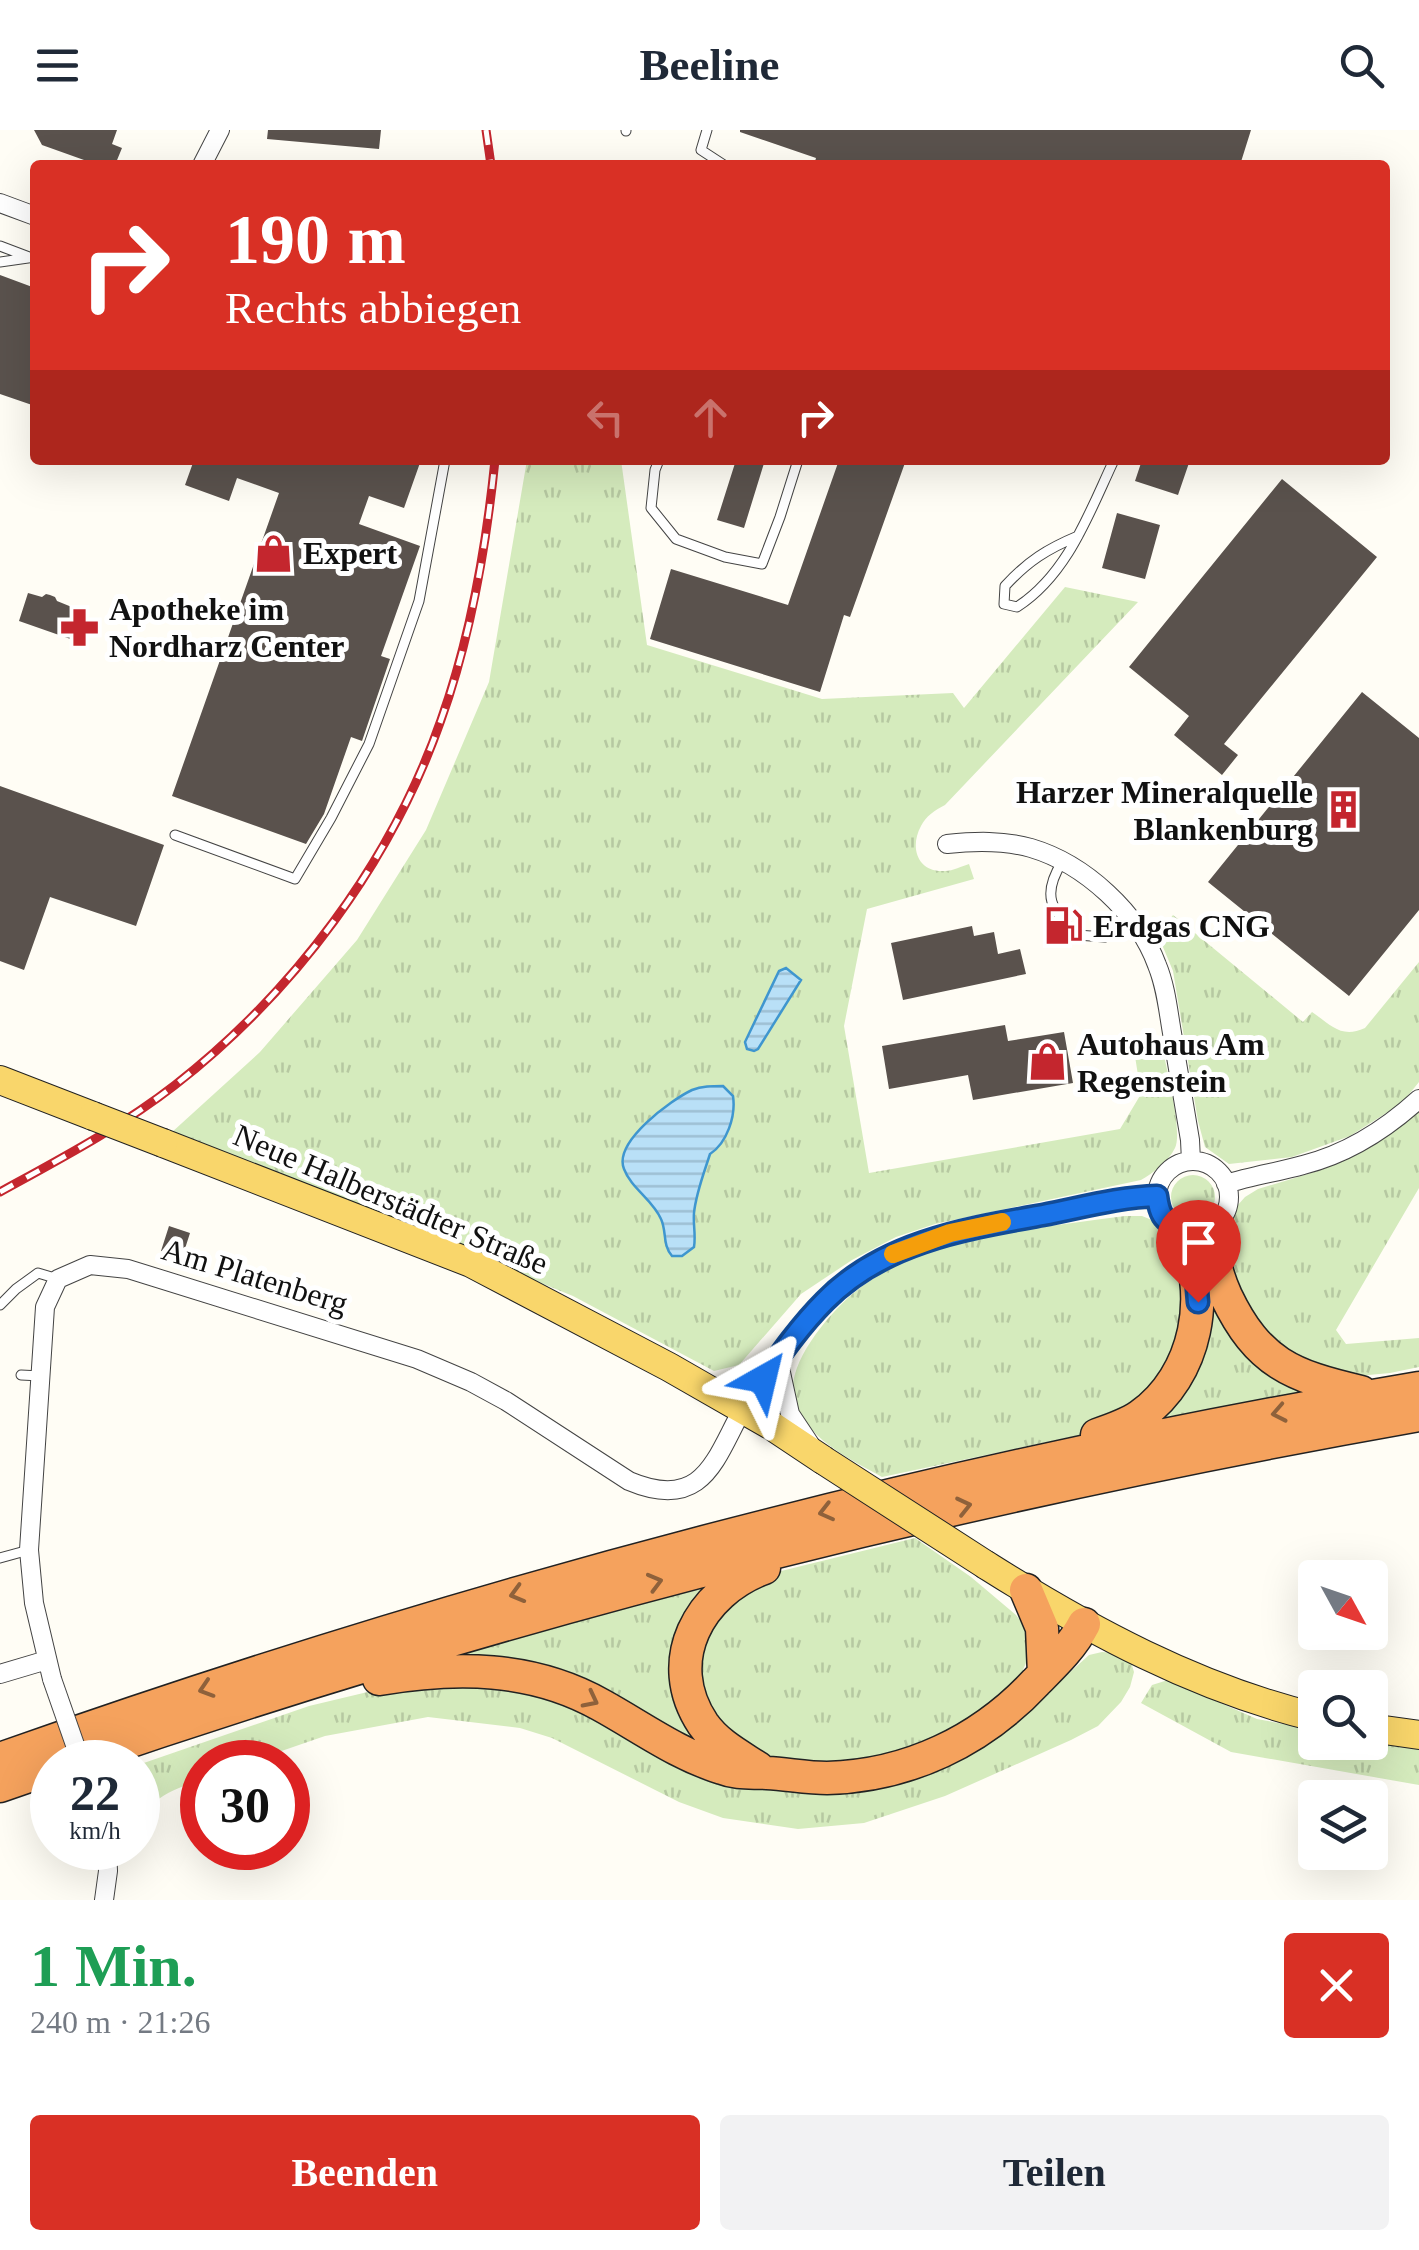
<!DOCTYPE html>
<html lang="de">
<head>
<meta charset="utf-8">
<style>
	:root { --surface:#fff; --page:#f2f2f3; --text:#1f2937; --muted:#747a83; --accent:#d93025 }
	body { margin:0; font-family:"Times New Roman",serif; background:var(--page); color:var(--text); height:100vh; display:flex; flex-direction:column; font-size:38px; white-space:nowrap }
	* { box-sizing:border-box; margin:0 }
	p { font-size:32px; color:var(--muted) }
	.icon { flex:none; width:55px; height:55px; fill:none; stroke:currentColor; stroke-width:2; stroke-linecap:round; stroke-linejoin:round }
	.map { position:relative; height:1770px; overflow:hidden }
	.details { display:flex; flex-direction:column; background:var(--surface); flex:1 }
	.details>* { flex:none }
	.top-card { position:absolute; left:30px; top:30px; width:1360px; height:305px; border-radius:10px; box-shadow:0 10px 40px #0002; background:#d93025; color:#fff; overflow:hidden }
	.needle { width:65px; rotate:130deg }
	.controls { position:absolute; left:1298px; top:1430px; display:grid; gap:20px }
	.controls a { display:grid; place-items:center; width:90px; height:90px; border-radius:10px; background:var(--surface); box-shadow:0 10px 40px #0002; font-size:50px }
	.speed { position:absolute; left:30px; top:1610px; display:flex; gap:20px; font-size:50px; font-weight:700; text-align:center }
	.speed>* { display:grid; place-content:center; width:130px; height:130px; border-radius:50%; background:var(--surface); box-shadow:0 10px 40px #0002; line-height:1 }
	.speed small { font-size:25px; font-weight:400 }
	.speed .limit { border:15px solid #d22; background:#fff; color:#111 }
	.pin { position:absolute; display:grid; place-items:center; width:85px; height:85px; color:#fff; margin:-102px -42px; border-radius:50% 50% 50% 0; rotate:-45deg; box-shadow:0 0 10px #0007 }
	.pin .icon { rotate:45deg }
	.me { position:absolute; width:110px; margin:-55px; rotate:37deg; stroke-linejoin:round; filter:drop-shadow(0 0 8px #0008) }
	.turn { display:flex; align-items:center; gap:35px; height:210px; padding:0 30px; font-size:45px }
	.turn .icon { width:130px; height:130px; stroke-width:2.5 }
	.turn b { display:block; font-size:70px; line-height:85px }
	.lanes { display:flex; align-items:center; height:95px; padding:0 30px; background:#0003; justify-content:center; gap:50px; direction:ltr }
	.lanes .off { opacity:.35 }
	.round { display:grid; place-items:center; flex:none; width:105px; height:105px; border-radius:10px; background:var(--page) }
	.summary { display:flex; align-items:center; justify-content:space-between; height:170px; padding:0 30px }
	h1 { font-size:60px; font-weight:700; line-height:75px; color:#1e9e55 }
	.cta { display:flex; gap:20px; margin-top:auto; padding:20px 30px }
	.cta a { flex:1; height:115px; border-radius:10px; background:var(--accent); color:#fff; font-size:40px; font-weight:700; line-height:115px; text-align:center }
	.cta a+a { background:var(--page); color:var(--text) }
	header { display:flex; justify-content:space-between; align-items:center; height:130px; padding:0 30px; background:var(--surface); font-size:45px; font-weight:700 }
	.map>svg:first-child { display:block }
	.grass { fill:url(#grass-tufts) }
	.water { fill:url(#water-rules); stroke:#3f96cf; stroke-width:2.5 }
	.building { fill:#5a524d }
	.lines { fill:none; stroke-linecap:round; stroke-linejoin:round }
	.service-casing { stroke:#444; stroke-width:11 }
	.minor-casing { stroke:#444; stroke-width:20 }
	.primary-casing { stroke:#222; stroke-width:30 }
	.motorway-casing { stroke:#222; stroke-width:35 }
	.service { stroke:#fff; stroke-width:9 }
	.minor { stroke:#fff; stroke-width:18 }
	.primary { stroke:#f9d66b; stroke-width:28 }
	.motorway { stroke:#f5a25d; stroke-width:32 }
	.rail-casing { stroke:#c4262e; stroke-width:9 }
	.rail { stroke:#fff; stroke-width:5; stroke-dasharray:15; stroke-linecap:butt }
	.minor-bridge-casing { stroke:#444; stroke-width:20; stroke-linecap:butt }
	.primary-bridge-casing { stroke:#222; stroke-width:30; stroke-linecap:butt }
	.minor-bridge { stroke:#fff; stroke-width:18 }
	.primary-bridge { stroke:#f9d66b; stroke-width:28 }
	.oneway { stroke:#8e613b }
	.route-casing { stroke:#114b97; stroke-width:25 }
	.route { stroke:#1a73e8; stroke-width:18 }
	.slow { stroke:#f59e0b; stroke-width:18 }
	.labels { text-anchor:middle; stroke-width:10; stroke-linejoin:round; paint-order:stroke }
	.poi-label { font-size:32px; font-weight:bold; fill:#111; stroke:#fff; text-anchor:start }
	.street-label { font-size:32px; fill:#111; stroke:#fff }
</style>
</head>
<body>
<header><svg class="icon" aria-label="menu" viewBox="0 0 24 24"><path d="M4 6h16M4 12h16M4 18h16"/></svg>Beeline<svg class="icon" aria-label="search" viewBox="0 0 24 24"><circle cx="10" cy="10" r="6"/><path d="M15 15l6 6"/></svg></header>
<div class="map">
<svg width="1419" height="1770" viewBox="0 0 1419 1770">
	<defs>
		<pattern id="grass-tufts" width="24" height="20" patternUnits="userSpaceOnUse" patternTransform="scale(2.5)"><rect width="24" height="20" fill="#d5ebbd"/><path d="M3 7l-1-3M5 7V3M7 7l1-3M15 17l-1-3M17 17v-4M19 17l1-3" fill="none" stroke="#b6c8a1"/></pattern>
		<pattern id="water-rules" width="6" height="5" patternUnits="userSpaceOnUse" patternTransform="scale(2.5)"><rect width="6" height="5" fill="#b9e0f7"/><path d="M0 2.5h6" fill="none" stroke="#9ebfd3"/></pattern>
	</defs>
	<rect width="100%" height="100%" fill="#fffdf5"/>
	<path class="grass" d="M527,330H621L647,515L822,569L953,563L964,578L1065,457L1138,472L945,675C935,680 926,686 921,696C909,718 918,743 945,741C953,741 962,736 969,734L974,749L867,779L844,896L869,1043L1120,999L1141,964L1134,920L1162,916C1166,937 1183,1001 1175,1018C1169,1031 1153,1043 1141,1050L935,1094L896,1107L852,1130L801,1164L739,1235L714,1241L573,1166L171,1003L260,922L357,810L426,700L489,552Z
		M1173,785L1303,892L1312,882C1331,895 1341,909 1365,898L1419,832V952L1402,973L1350,1006L1292,1027L1229,1034L1205,1017L1198,991L1173,841L1158,805Z
		M1419,980V1058L1336,1200L1346,1214L1419,1208V1237L1390,1243L1358,1246L1327,1244L1267,1213L1232,1160L1223,1101L1237,1076L1245,1067L1258,1059L1321,1040L1371,1017Z
		M1171 1067a22 22 0 1 1 44 0a22 22 0 1 1-44 0Z
		M1125,1086H1142L1152,1090L1175,1110L1187,1139L1180,1230L1115,1293L1080,1305L882,1347C850,1329 804,1308 794,1268C785,1234 831,1181 856,1161C876,1145 905,1129 930,1121C992,1101 1060,1095 1125,1086Z
		M1205,1166L1310,1260L1152,1292Z
		M915,1408L971,1447L1016,1485L1030,1503L1029,1526L1019,1549L991,1578L931,1614L870,1633L808,1636L750,1623L705,1578L698,1512L709,1486L765,1445Z
		M707,1456L686,1493L722,1624L447,1527Z
		M1102,1522L1115,1523L1131,1532L1134,1542L1130,1557L1121,1572L1098,1596L1071,1610L945,1666L864,1693L798,1699L723,1688L679,1672L552,1608L520,1598L428,1587L325,1606L250,1632H202V1649C176,1659 149,1667 138,1695V1635L309,1576L376,1560L453,1551L563,1569L726,1651L799,1663L864,1660L1012,1595L1089,1525Z
		M1168,1550L1257,1589L1315,1600V1612H1370V1610L1419,1617V1655L1231,1622L1141,1573L1152,1555Z"/>
	<path class="water" d="M786,838L801,850L758,919L754,921L747,919L745,912L779,841Z
		M723,956L733,966C736,986 727,1013 710,1024C704,1043 696,1063 694,1083C693,1095 696,1105 694,1117L682,1126H672C662,1114 667,1102 661,1089C653,1070 631,1058 624,1039C613,1012 671,970 692,960C702,956 712,956 723,956Z"/>
	<path class="building" d="M34,0H117L112,14L122,18L115,35H98L42,15Z
		M268,0H381L379,19L267,9Z
		M740,0H1251L1240,35H814L816,28L740,2Z
		M0,145L35,158V276L0,264Z
		M194,330H421L404,378L369,366L359,394L420,416L381,526L390,529L362,611L351,607L324,684L306,714L172,666L279,363L237,348L229,371L185,355Z
		M736,330H765L744,398L717,390Z
		M839,330H906L850,487L844,485L820,562L650,509L671,439L788,475Z
		M1142,330H1190L1178,365L1135,351Z
		M1282,349L1377,427L1224,614L1238,625L1222,645L1174,605L1189,586L1129,537Z
		M1117,383L1160,395L1145,449L1102,438Z
		M28,463L42,467L46,464L50,465L55,467L57,471L84,482L87,489L79,512L19,491Z
		M1362,562L1419,608V780L1349,866L1208,752Z
		M0,656L164,715L136,796L50,767L24,840L0,831Z
		M972,796L974,806L994,802L998,824L1020,819L1026,844L903,870L891,813Z
		M1005,895L1008,911L1064,902L1073,953L973,970L968,945L889,959L882,916Z
		M169,1096L190,1103L182,1128L161,1121Z"/>
	<g class="lines">
		<defs>
			<path id="service" d="M707,0L701,20L724,35
				M626,1V0
				M0,116L29,127
				M0,132L35,127
				M659,330L655,340L651,378L676,409L725,427L762,434L780,387L798,330
				M1078,406C1047,419 1028,431 1005,456L1004,474L1017,477C1068,444 1089,383 1114,330
				M175,705L295,749L331,688L369,614L419,471L445,330
				M1062,732C1041,766 1051,779 1077,805L1105,807L1135,798
				M0,1175L16,1159L38,1143L58,1149
				M21,1245L41,1246
				M0,1428L29,1420"/>
			<path id="minor" d="M202,35L220,0
				M0,73L35,86
				M947,714C975,711 1003,710 1031,718C1085,734 1138,783 1157,835C1166,857 1168,880 1172,903C1178,939 1184,974 1190,1010L1191,1031
				M1157 1067a36 36 0 1 1 72 0a36 36 0 1 1-72 0Z
				M1226,1054C1251,1046 1278,1042 1303,1035C1347,1024 1386,999 1419,969
				M778,1229L790,1284L810,1314
				M0,1544L47,1530
				M52,1549L34,1473L29,1420L45,1177L58,1149L90,1135L128,1139L417,1229L471,1252L506,1271L629,1351C712,1386 717,1315 752,1264C770,1237 790,1209 812,1185C877,1111 967,1098 1059,1082C1091,1076 1125,1067 1157,1066
				M104,1770L108,1741L107,1718"/>
			<path id="primary" d="M0,950L93,986
				M163,1013L471,1133L669,1237L772,1296L823,1330
				M986,1435C1089,1500 1196,1558 1315,1587
				M1370,1598L1419,1605"/>
			<path id="motorway" d="M1213,1097C1210,1121 1216,1144 1226,1166C1258,1233 1292,1246 1361,1262
				M1097,1305C1112,1300 1127,1295 1140,1286C1197,1246 1213,1162 1181,1101
				M1026,1460L1042,1498L1044,1544
				M379,1549C455,1536 532,1536 601,1575C641,1597 677,1624 722,1638C737,1644 751,1642 767,1643C787,1644 807,1648 827,1648C908,1646 981,1611 1036,1552C1054,1534 1072,1517 1084,1494
				M0,1629C461,1466 936,1339 1419,1258
				M69,1632C509,1480 960,1366 1419,1285
				M758,1638C738,1625 717,1614 703,1594C661,1531 699,1462 764,1438
				M0,1656L52,1638"/>
		</defs>
		<use href="#service" class="service-casing"/>
		<use href="#minor" class="minor-casing"/>
		<use href="#primary" class="primary-casing"/>
		<use href="#motorway" class="motorway-casing"/>
		<use href="#service" class="service"/>
		<use href="#minor" class="minor"/>
		<use href="#primary" class="primary"/>
		<use href="#motorway" class="motorway"/>
		<defs>
			<path id="rail" d="M486,0L491,35
				M0,1062C60,1029 121,997 175,955C294,862 391,733 441,590C471,506 486,419 495,330"/>
		</defs>
		<use href="#rail" class="rail-casing"/>
		<use href="#rail" class="rail"/>
		<defs>
			<path id="minor-bridge" d="M52,1549L81,1632"/>
			<path id="primary-bridge" d="M93,986L163,1013
				M823,1330L986,1435"/>
		</defs>
		<use href="#minor-bridge" class="minor-bridge-casing"/>
		<use href="#primary-bridge" class="primary-bridge-casing"/>
		<use href="#minor-bridge" class="minor-bridge"/>
		<use href="#primary-bridge" class="primary-bridge"/>
	</g>
	<defs><path id="oneway-chevron" d="M-2-3.5L2.5 0L-2 3.5" fill="none" stroke-width="1.6" stroke-linecap="round" stroke-linejoin="round" transform="scale(2.5)"/></defs>
	<g class="oneway">
		<use href="#oneway-chevron" transform="translate(1279 1283) rotate(169)"/>
		<use href="#oneway-chevron" transform="translate(964 1376) rotate(-13)"/>
		<use href="#oneway-chevron" transform="translate(826 1382) rotate(166)"/>
		<use href="#oneway-chevron" transform="translate(655 1452) rotate(-15)"/>
		<use href="#oneway-chevron" transform="translate(517 1464) rotate(164)"/>
		<use href="#oneway-chevron" transform="translate(206 1559) rotate(162)"/>
		<use href="#oneway-chevron" transform="translate(591 1570) rotate(27)"/>
	</g>
	<g class="lines">
		<defs>
			<path id="route" d="M763,1249C782,1222 801,1195 825,1171C883,1112 965,1099 1043,1085C1080,1078 1119,1067 1157,1066C1161,1097 1171,1088 1184,1106C1196,1124 1196,1151 1198,1172"/>
		</defs>
		<use href="#route" class="route-casing"/>
		<use href="#route" class="route"/>
		<path class="slow" d="M893,1124L950,1103L1002,1092"/>
	</g>
	<defs>
		<symbol id="shop-bare" viewBox="-9 -9 18 18"><path d="M-5-2.5h2.3a2.7 3.5 0 0 1 5.4 0H5L5.5 6h-11ZM-1.5-2.5h3a1.5 2.3 0 0 0-3 0Z" fill="#c4262e" stroke="#fff" stroke-width="2.5" paint-order="stroke"/></symbol>
		<symbol id="pharmacy-bare" viewBox="-9 -9 18 18"><path d="M-2-6h4v4h4v4h-4v4h-4v-4h-4v-4h4Z" fill="#c4262e" stroke="#fff" stroke-width="2.5" paint-order="stroke"/></symbol>
		<symbol id="building-bare" viewBox="-9 -9 18 18"><path d="M-4-6H4V6H1V3H-1V6H-4ZM-2.5-4.3h1.7v1.8h-1.7ZM.8-4.3h1.7v1.8H.8ZM-2.5-1h1.7V.8h-1.7ZM.8-1h1.7V.8H.8Z" fill="#c4262e" stroke="#fff" stroke-width="2.5" paint-order="stroke"/></symbol>
		<symbol id="fuel-bare" viewBox="-9 -9 18 18"><path d="M-5.5-6h7V0h2V4h1.3V-2.5L3-4.5l.8-.8L6-3V5H2.5V1h-1V6h-7ZM-4.2-4.7v3.2H.2V-4.7Z" fill="#c4262e" stroke="#fff" stroke-width="2.5" paint-order="stroke"/></symbol>
	</defs>
	<g fill-rule="evenodd">
		<use href="#shop-bare" x="246" y="396" width="55" height="55"/>
		<use href="#pharmacy-bare" x="52" y="470" width="55" height="55"/>
		<use href="#building-bare" x="1316" y="652" width="55" height="55"/>
		<use href="#fuel-bare" x="1036" y="768" width="55" height="55"/>
		<use href="#shop-bare" x="1020" y="904" width="55" height="55"/>
	</g>
	<g class="labels">
		<g class="poi-label">
			<text x="303" y="434">Expert</text>
			<text x="109" y="490">Apotheke im<tspan x="109" dy="37">Nordharz Center</tspan></text>
			<text x="1313" y="673" text-anchor="end">Harzer Mineralquelle<tspan x="1313" dy="37">Blankenburg</tspan></text>
			<text x="1093" y="807">Erdgas CNG</text>
			<text x="1077" y="925">Autohaus Am<tspan x="1077" dy="37">Regenstein</tspan></text>
		</g>
		<g class="street-label">
			<text transform="translate(391 1069) rotate(23)" y="11">Neue Halberstädter Straße</text>
			<text transform="translate(255 1146) rotate(17)" y="11">Am Platenberg</text>
		</g>
	</g>
</svg>
<div class="controls">
<a><svg class="needle" viewBox="-14 -14 28 28"><path d="M0-13l5 13h-10z" fill="#e53935"/><path d="M0 13l5-13h-10z" fill="#747a83"/></svg></a>
<a><svg class="icon" aria-label="search" viewBox="0 0 24 24"><circle cx="10" cy="10" r="6"/><path d="M15 15l6 6"/></svg></a>
<a><svg class="icon" aria-label="layers" viewBox="0 0 24 24"><path d="M12 4l9 5-9 5-9-5zM3 14l9 5 9-5"/></svg></a>
</div>
<div class="speed"><div>22<small>km/h</small></div><div class="limit">30</div></div>
<div class="pin" style="left:1198px;top:1172px;background:#d93025"><svg class="icon" aria-label="arrive" viewBox="0 0 24 24"><path d="M6 21V4h12l-3 4 3 4H6"/></svg></div>
<svg class="me" style="left:763px;top:1249px" viewBox="-20 -20 40 40"><path d="M0-17L14 15 0 8-14 15z" fill="#1a73e8" stroke="#fff" stroke-width="4"/></svg>
<div class="top-card">
<div class="turn"><svg class="icon" aria-label="right" viewBox="0 0 24 24"><path d="M7 20v-9h11M14 6l5 5-5 5"/></svg><div><b>190 m</b>Rechts abbiegen</div></div>
<div class="lanes"><svg class="icon off" aria-label="left" viewBox="0 0 24 24"><path d="M17 20v-9H6M10 6l-5 5 5 5"/></svg><svg class="icon off" aria-label="ahead" viewBox="0 0 24 24"><path d="M12 20V5M6 11l6-6 6 6"/></svg><svg class="icon" aria-label="right" viewBox="0 0 24 24"><path d="M7 20v-9h11M14 6l5 5-5 5"/></svg></div>
</div>
</div>
<section class="details">
<div class="summary"><div><h1>1 Min.</h1><p>240 m · 21:26</p></div><a class="round" style="background:#d93025;color:#fff"><svg class="icon" aria-label="close" viewBox="0 0 24 24"><path d="M6 6l12 12M18 6L6 18"/></svg></a></div>
<div class="cta"><a>Beenden</a><a>Teilen</a></div>
</section>
</body>
</html>
